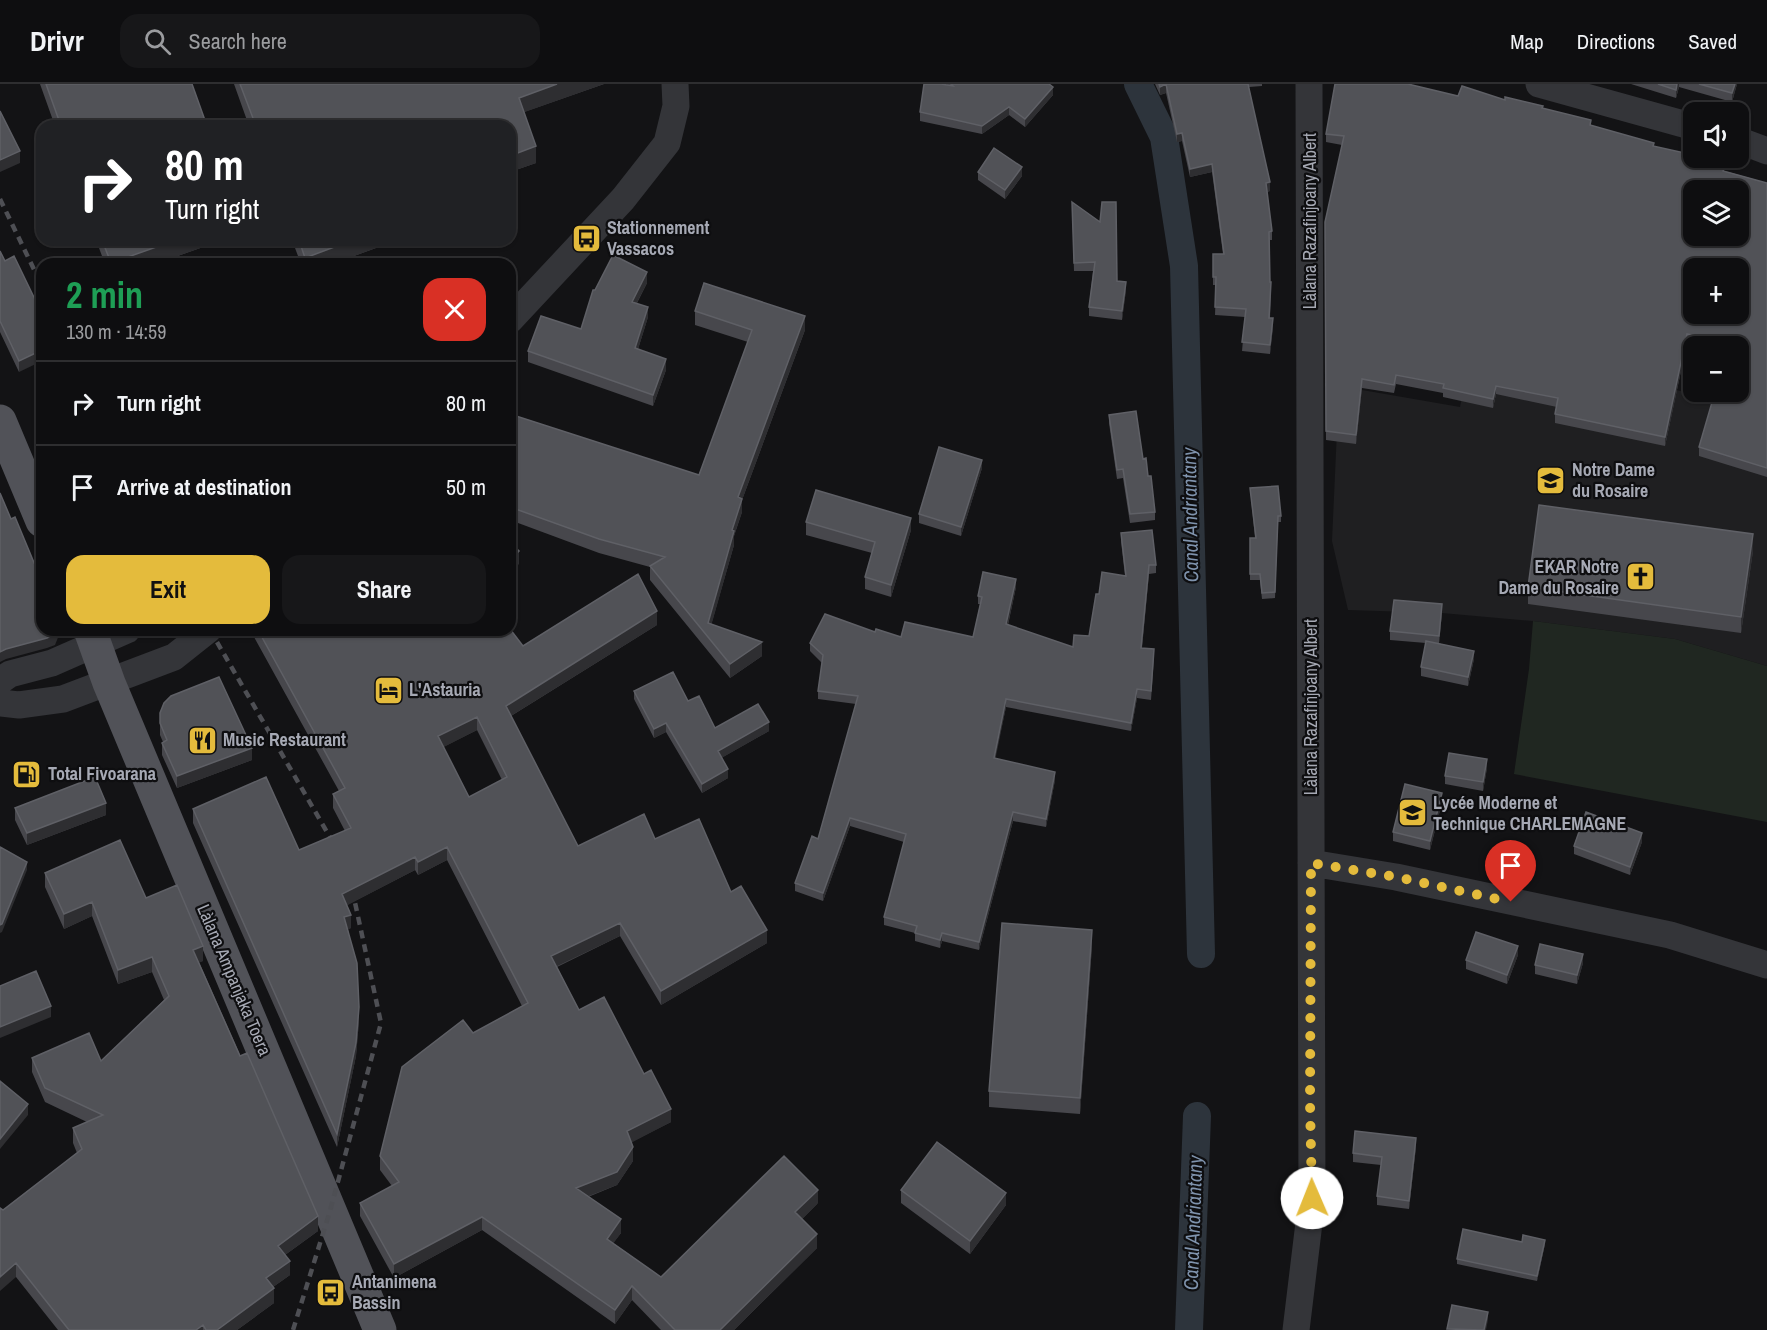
<!DOCTYPE html>
<html lang="en">
<head>
<meta charset="utf-8">
<style>
	:root { --surface:#0e0e10; --page:#171719; --text:#f1f3f6; --muted:#9b9c9f; --line:#2e2e30; --accent:#e4bb3c }
	body { margin:0; font-family:"Archivo Narrow",sans-serif; background:var(--page); color:var(--text); height:100vh; display:flex; flex-direction:column; font-size:22px; white-space:nowrap }
	* { box-sizing:border-box; margin:0 }
	p { font-size:20px; color:var(--muted) }
	.icon { flex:none; width:33px; height:33px; fill:none; stroke:currentColor; stroke-width:2; stroke-linecap:round; stroke-linejoin:round }
	.map { position:relative; flex:1; overflow:hidden }
	.drawer { position:absolute; left:36px; top:174px; width:480px; height:378px; display:flex; flex-direction:column; background:var(--surface); border-radius:18px; box-shadow:0 2px 4px #0004,0 0 0 2px var(--line) }
	.drawer>* { flex:none }
	.top-card { position:absolute; left:36px; top:36px; width:480px; height:126px; border-radius:18px; box-shadow:0 2px 4px #0004,0 0 0 2px var(--line); background:#202124; color:#fff; overflow:hidden }
	.controls { position:absolute; left:1683px; top:18px; display:grid; gap:12px }
	.controls a { display:grid; place-items:center; width:66px; height:66px; border-radius:12px; background:var(--surface); box-shadow:0 2px 4px #0004,0 0 0 2px var(--line); font-size:30px }
	.pin { position:absolute; display:grid; place-items:center; width:51px; height:51px; color:#fff; margin:-62px -26px; border-radius:50% 50% 50% 0; rotate:-45deg; box-shadow:0 0 6px #0007 }
	.pin .icon { rotate:45deg }
	.me { position:absolute; width:66px; margin:-33px; rotate:359deg; stroke-linejoin:round; filter:drop-shadow(0 0 4px #0008) }
	.turn { display:flex; align-items:center; gap:21px; height:126px; padding:0 30px; font-size:27px }
	.turn .icon { width:78px; height:78px; stroke-width:2.5 }
	.turn b { display:block; font-size:42px; line-height:51px }
	.round { display:grid; place-items:center; flex:none; width:63px; height:63px; border-radius:18px; background:var(--page) }
	.headline { display:flex; align-items:center; justify-content:space-between; height:102px; padding:0 30px }
	h1 { font-size:36px; font-weight:800; line-height:45px; color:#1e9e55 }
	.action { display:flex; gap:12px; margin-top:auto; padding:12px 30px }
	.action a { flex:1; height:69px; border-radius:18px; background:var(--accent); color:#111; font-size:24px; font-weight:800; line-height:69px; text-align:center }
	.action a+a { background:var(--page); color:var(--text) }
	ul { padding:0; list-style:none }
	li { display:flex; align-items:center; gap:18px; height:84px; padding:0 30px; border-top:2px solid var(--line) }
	li div { flex:1 }
	li b { display:block; font-size:22px }
	li em { font-style:normal }
	header { display:flex; align-items:center; gap:36px; box-sizing:border-box; height:84px; padding:0 30px; background:var(--surface); border-bottom:2px solid var(--line) }
	header strong { font-size:28px }
	nav { display:flex; gap:33px; margin-inline-start:auto; font-size:21px }
	.search { width:420px; height:54px; background:var(--page); display:flex; align-items:center; gap:15px; box-sizing:border-box; padding:0 21px; border-radius:18px; color:var(--muted); font-size:22px }
	.map>svg:first-child { display:block }
	.built { fill:#1f1f21 }
	.green { fill:#202721 }
	.lines { fill:none; stroke-linecap:round; stroke-linejoin:round }
	.canal { stroke:#2d343c; stroke-width:28 }
	.minor { stroke:#343539; stroke-width:27 }
	.major { stroke:#515258; stroke-width:33 }
	.rail { stroke:#4e4f54; stroke-width:4.5; stroke-dasharray:8 6; stroke-linecap:butt }
	.wall { fill:#47474c; fill-rule:evenodd }
	.shaded-wall { fill:#2e2e31 }
	.building { fill:#515257; stroke:#5f6066; stroke-width:1.5; fill-rule:evenodd }
	.route { stroke:#e4bb3c; stroke-width:10; stroke-dasharray:0 18 }
	.labels { text-anchor:middle; stroke-width:4.5; stroke-linejoin:round; paint-order:stroke }
	.street-label { font-size:18px; fill:#a6a9b4; stroke:#0e0e10 }
	.poi-label { font-size:18px; font-weight:bold; fill:#a6a9b4; stroke:#0e0e10; text-anchor:start }
	.water-label { font-size:20px; font-style:italic; fill:#7f93ad; stroke:#0e0e10 }
</style>
</head>
<body>
<header>
<strong>Drivr</strong>
<div class="search"><svg class="icon" aria-label="search" viewBox="0 0 24 24"><circle cx="10" cy="10" r="6"/><path d="M15 15l6 6"/></svg>Search here</div>
<nav><a>Map</a><a>Directions</a><a>Saved</a></nav>
</header>
<div class="map">
<svg width="1767" height="1246" viewBox="0 0 1767 1246">
	<rect width="100%" height="100%" fill="#131315"/>
	<path class="built" d="M1473,256L1599,286L1700,312L1767,334V582L1675,555L1533,537L1442,529L1348,526L1332,457L1339,302L1460,323Z"/>
	<path class="green" d="M1533,537L1675,555L1767,582V738L1514,690L1529,585Z"/>
	<g class="lines">
		<path class="canal" d="M1138,0L1164,53L1184,182L1201,870
			M1189,1246L1197,1032"/>
		<path class="minor" d="M1539,0L1694,43
			M1738,56L1767,67
			M510,236L623,115L667,59L676,22L675,0
			M0,597L10,590L52,579L127,546
			M0,619L19,621L63,615L174,573L208,546
			M1311,779L1396,793L1670,851L1767,881
			M1296,1246L1312,1114L1309,0"/>
		<path class="major" d="M0,337L42,437
			M90,546L109,599L380,1246"/>
		<path class="rail" d="M0,115L42,202
			M210,546L338,767
			M293,1246L330,1127L381,939L351,800"/>
	</g>
	<path class="wall" d="M40,0H192L207,42H55Z
		M234,0H604L524,28L536,79L510,88V42H249Z
		M946,0H1049L1053,11L1025,43L1009,31L982,50L920,37V28L947,1Z
		M1155,0H1262V2L1249,3L1270,107L1267,108L1272,147V156H1270V198L1271,207L1270,234L1273,243L1270,270L1242,267L1245,233L1215,231L1216,201H1213V170H1223L1212,88L1190,93L1182,57L1177,58L1166,9L1160,11Z
		M1631,0H1737L1732,18L1679,3L1676,14Z
		M1458,12L1505,16L1543,25L1654,62L1725,87L1767,99V393L1699,372V363L1738,262H1705L1687,259L1665,362L1555,339V330L1557,323L1496,310L1493,324L1443,313V309L1396,300L1394,309L1362,304L1356,360L1326,356L1325,138L1342,61L1326,58V50Z
		M978,88L1022,92L1005,115L978,96Z
		M1072,118L1117,197L1126,206L1122,236L1089,232V223L1093,187H1074Z
		M96,156H223L155,180H105Z
		M292,156H398L332,180H301Z
		M0,167L5,177L42,230L19,288L0,248Z
		M647,199L637,219L648,233L638,265L666,286L653,322L528,278V267L581,245L595,206Z
		M695,227L805,246L742,416V428L734,452V461L711,541L762,572L730,594L650,496V483L599,469L510,436V330L699,391L748,258L695,241Z
		M1109,331L1143,375L1155,428V436L1130,439L1123,394L1117,395L1109,339Z
		M982,384L961,452L919,439V430Z
		M1250,404L1281,432V438H1278L1275,514L1262,515L1260,496H1250V454H1255Z
		M806,438L911,446L891,513L865,505V493L872,469L806,451Z
		M1121,449L1156,481V489L1149,490L1142,564L1154,573L1151,616L1137,614L1131,647L1006,623L995,674L1055,696L1046,743L1013,737L979,866L942,857L940,864L915,857V849L884,841V833L904,758L850,742L823,817L795,807V799L818,755L856,620L818,615V607L822,579L810,567V559L875,548L901,553H973L980,520H978V512L1016,503L1008,541L1073,563L1089,552L1099,510L1125,492L1121,457Z
		M1753,467L1741,549L1528,520V503Z
		M1442,529L1439,559L1474,575L1468,602L1421,592V583L1426,559L1390,556V547Z
		M657,541L511,632L578,762L655,755L731,808L767,859L661,921L620,852L557,883L579,926L644,990L671,1038L631,1058L633,1077L617,1101L588,1113L621,1149L613,1159L661,1193L818,1119L802,1135L817,1164L734,1246H661L632,1216L615,1240L482,1146L394,1194L360,1132V1119L392,1102L380,1086V1072L473,949L522,922L447,776L418,791L415,786L347,821L351,844L348,845L359,937L356,972L337,1063L193,739V725L299,766L345,747L333,724V710L339,707L254,553V546H510L523,562ZM477,646L502,696L469,713L443,663Z
		M634,607L688,617L715,644L769,647L721,674L728,694L702,709L666,648L654,654L634,615Z
		M160,629L252,676L177,704L162,671V659L163,658L160,651Z
		M1487,684L1483,707L1445,700V692Z
		M1442,718L1430,766L1393,757V748Z
		M15,724L106,731L27,761L15,736Z
		M1642,758L1630,791L1574,770V762Z
		M45,789L146,814L203,877L199,878L318,1147L285,1171L290,1191L273,1203L274,1219L237,1246H58L16,1193L3,1126L77,1069L73,1059V1044L87,1038L45,1018L32,988V974L101,977L164,916L152,888L118,900L92,832L64,845L45,803Z
		M1092,862L1080,1030L989,1023V1007Z
		M1518,871L1507,900L1466,885V876Z
		M1583,879L1577,900L1535,890V881Z
		M1416,1063L1409,1125L1377,1121V1112L1381,1081L1353,1078V1069Z
		M901,1106L1006,1121L970,1170L901,1119Z
		M1522,1158L1545,1160L1537,1197L1457,1180V1175Z"/>
	<path class="shaded-wall" d="M557,0H604L519,30V14Z
		M1166,0V9L1160,11V3Z
		M1677,0H1679V3L1676,14V6Z
		M1735,0H1737L1732,18V9Z
		M1053,3V11L1025,43V35Z
		M1009,23V31L982,50V42Z
		M1182,49V57L1177,58V50Z
		M536,62V79L510,88V72Z
		M20,67V79L0,88V76Z
		M1212,80V88L1190,93V85Z
		M1022,83V92L1005,115V106Z
		M1270,98V107L1266,108V99Z
		M176,156H223L155,180H111V179Z
		M353,156H398L332,180H305V174Z
		M647,188V199L632,228V218Z
		M1126,198V206L1122,236V227Z
		M648,223V233L635,275V264Z
		M805,232V246L742,416V428L734,452V461L708,553V539L738,413Z
		M1273,234V243L1270,270V261Z
		M1687,250V259L1665,362V353Z
		M42,266V277L19,288V277Z
		M666,275V286L653,322V311Z
		M1362,295V304L1356,360V351Z
		M1496,302V310L1493,324V315Z
		M982,376V384L961,452V443Z
		M911,434V446L891,513V501Z
		M1753,450V467L1741,549V533Z
		M519,467V480L510,489V476Z
		M1149,481V490L1141,572V564Z
		M1016,495V503L1006,549V540Z
		M1442,520V529L1439,561V552Z
		M657,527V541L506,635V622Z
		M57,546H61L55,561L47,564L6,575L0,578V568L6,565Z
		M762,558V572L730,594V580Z
		M1474,567V575L1468,602V593Z
		M1137,605V614L1131,647V639Z
		M1006,615V623L994,682V674Z
		M477,633V646L438,666V652Z
		M769,638V647L718,676V667Z
		M666,639V648L654,654V645Z
		M252,664V676L177,704V692Z
		M1487,675V684L1483,707V698Z
		M728,685V694L702,709V700Z
		M1055,688V696L1046,743V735Z
		M1442,709V718L1430,766V757Z
		M106,719V731L27,761V749Z
		M1013,728V737L979,866V858Z
		M850,734V742L823,817V809Z
		M1642,749V758L1630,791V783Z
		M447,763V776L418,791V778Z
		M415,773V786L342,824V810Z
		M27,778V786L2,848L0,849V841Z
		M92,818V832L64,845V830Z
		M351,831V844L344,847V833Z
		M620,839V852L551,885V872Z
		M767,846V859L661,921V907Z
		M1092,846V862L1080,1030V1014Z
		M942,849V857L940,864V856Z
		M203,862V877L193,881V866Z
		M1518,862V871L1507,900V891Z
		M1583,870V879L1577,900V891Z
		M152,873V888L118,900V886Z
		M51,922V933L0,954V943Z
		M359,923V937L356,972L337,1063V1050Z
		M28,1020V1031L0,1065V1055Z
		M671,1025V1038L627,1061V1047Z
		M1416,1054V1063L1409,1125V1117Z
		M633,1063V1077L617,1101L576,1117V1104Z
		M818,1106V1119L795,1142V1128Z
		M1006,1109V1121L970,1170V1157Z
		M318,1132V1147L278,1176V1162Z
		M482,1133V1146L394,1194V1180Z
		M621,1135V1149L607,1168V1155Z
		M817,1150V1164L734,1246H720Z
		M1545,1156V1160L1537,1197V1192Z
		M290,1177V1191L266,1208V1194Z
		M16,1179V1193L0,1207V1193Z
		M632,1202V1216L615,1240V1226Z
		M274,1204V1219L237,1246H217Z
		M1488,1228V1236L1486,1246H1484Z
		M203,1241V1246H196Z"/>
	<path class="building" d="M46,0H192L207,42H61Z
		M240,0H557L519,14L536,62L510,72V42H256Z
		M924,0H941L953,2L951,0H1049L1053,3L1025,35L1009,23L982,42L920,28Z
		M1159,0H1248L1270,98L1266,99L1272,147L1269,148L1270,198H1271L1269,234H1273L1270,261L1242,258L1246,225L1215,223L1216,193H1213V170H1224L1212,80L1190,85L1182,49L1177,50L1166,0L1160,3Z
		M1335,0H1408L1458,12L1462,2L1505,16V13L1543,22L1542,24L1591,36L1590,41L1654,59L1653,62L1694,71V74H1702L1725,79L1723,87L1767,99V384L1699,363L1715,308H1738V262H1728L1729,259L1687,250L1665,353L1555,330L1558,314L1496,302L1493,315L1443,304L1444,300L1396,291L1394,301L1362,295L1356,351L1326,347L1325,138L1344,52L1326,50ZM1694,106H1738V152H1694ZM1694,184H1738V230H1694Z
		M1658,0H1677L1676,6Z
		M1699,0H1735L1732,9Z
		M0,27L20,67L0,76Z
		M994,64L1022,83L1005,106L978,88Z
		M1072,118L1100,138L1102,118H1116L1117,197L1126,198L1122,227L1089,223L1095,178L1074,179Z
		M102,156H176L111,179Z
		M299,156H353L305,174Z
		M0,167L5,177L14,172L42,230V266L19,277L0,237Z
		M613,171L647,188L632,218L648,223L635,264L666,275L653,311L528,267L541,232L581,245L593,206H595Z
		M704,199L805,232L738,413L742,415L732,446L734,447L708,539L762,558L730,580L650,482L665,473L599,455L510,423V330L699,391L752,246L695,227Z
		M1136,327L1143,375L1146,374L1148,392H1151L1155,428L1130,430L1123,385L1117,386L1109,331Z
		M939,363L982,376L961,443L919,430Z
		M1278,402L1281,432H1278L1275,508L1262,509L1260,490H1250V454H1256L1250,404Z
		M816,406L911,434L891,501L865,493L875,458L806,438Z
		M0,409L11,435L15,433L42,498V546H57L55,550L47,554L6,565L0,568Z
		M1539,421L1753,450L1741,533L1528,503Z
		M1152,446L1156,481H1149L1141,564L1154,565L1151,607L1137,605L1131,639L1006,615L994,674L1055,688L1046,735L1013,728L979,858L942,849L940,856L915,849L917,842L884,833L906,750L850,734L823,809L795,799L812,752L818,755L858,612L818,607L823,571L810,559L825,530L875,548L876,545L901,553L905,538L973,553L982,513L978,512L983,488L1016,495L1006,540L1073,563L1074,551L1089,552L1096,510H1099L1102,488L1126,492L1121,449Z
		M510,458L519,467L510,476Z
		M638,490L657,527L506,622L578,762L644,730L655,755L699,735L731,808L741,802L767,846L661,907L620,839L551,872L579,926L604,913L644,990L651,986L671,1025L627,1047L633,1063L617,1088L576,1104L621,1135L607,1155L661,1193L784,1072L818,1106L795,1128L817,1150L720,1246H675L632,1202L615,1226L482,1133L394,1180L360,1119L399,1098L380,1072L402,983L463,936L473,949L528,919L447,763L418,778L415,773L342,810L351,831L344,833L357,879L359,923L356,959L337,1050L193,725L266,693L299,766L351,744L333,710L345,704L258,546H510V545L523,562ZM477,633L507,693L469,713L438,652Z
		M1394,516L1442,520L1439,552L1390,547Z
		M1426,557L1474,567L1468,593L1421,583Z
		M673,588L688,617L699,612L715,644L758,620L769,638L718,667L728,685L702,700L666,639L654,645L634,607Z
		M219,593L252,664L177,692L162,659L167,656L160,639V629L164,619L171,612Z
		M1449,669L1487,675L1483,698L1445,692Z
		M95,693L106,719L27,749L15,724Z
		M1405,700L1442,709L1430,757L1393,748Z
		M1586,728L1642,749L1630,783L1574,762Z
		M120,756L146,814L177,801L203,862L193,866L240,972L247,969L318,1132L278,1162L290,1177L266,1194L274,1204L217,1246H206L203,1241L196,1246H69L16,1179L0,1193V1124L3,1126L82,1065L73,1044L103,1031L45,1004L32,974L89,949L101,977L169,912L152,873L118,886L92,818L64,830L45,789Z
		M0,763L27,778L2,840L0,841Z
		M1002,839L1092,846L1080,1014L989,1007Z
		M1476,848L1518,862L1507,891L1466,876Z
		M1540,860L1583,870L1577,891L1535,881Z
		M36,887L51,922L0,943V902Z
		M0,997L28,1020L0,1055Z
		M1355,1047L1416,1054L1409,1117L1377,1112L1382,1073L1353,1069Z
		M937,1058L1006,1109L970,1157L901,1106Z
		M1463,1145L1522,1158L1523,1151L1545,1156L1537,1192L1457,1175Z
		M1452,1221L1488,1228L1484,1246L1447,1245Z"/>
	<g class="lines">
		<path class="route" d="M1312,1114L1310,1019L1311,779L1396,793L1511,818"/>
	</g>
	<defs>
		<symbol id="bus-square" viewBox="-11 -11 22 22"><rect x="-9" y="-9" width="18" height="18" rx="4" fill="#e4bb3c" stroke="#0e0e10"/><path d="M-5-6H5V4H4V6H2V4H-2V6H-4V4H-5ZM-3.5-4V0h7V-4ZM-3.5 1.2v1.5H-2V1.2ZM2 1.2v1.5H3.5V1.2Z" fill="#111"/></symbol>
		<symbol id="school-square" viewBox="-11 -11 22 22"><rect x="-9" y="-9" width="18" height="18" rx="4" fill="#e4bb3c" stroke="#0e0e10"/><path d="M0-5L7-2L0 1L-7-2ZM-4 1L0 2.5L4 1V4Q0 6-4 4Z" fill="#111"/></symbol>
		<symbol id="church-square" viewBox="-11 -11 22 22"><rect x="-9" y="-9" width="18" height="18" rx="4" fill="#e4bb3c" stroke="#0e0e10"/><path d="M-1.2-6h2.4v3.5h3.3v2.4h-3.3V6h-2.4V-.1h-3.3v-2.4h3.3Z" fill="#111"/></symbol>
		<symbol id="hotel-square" viewBox="-11 -11 22 22"><rect x="-9" y="-9" width="18" height="18" rx="4" fill="#e4bb3c" stroke="#0e0e10"/><path d="M-6-4.5h1.5V1H6V5H4.5V3h-9V5H-6ZM-4 0a1.8 1.8 0 1 1 3.6 0ZM.5 0V-2.5h3Q6-2.5 6 0Z" fill="#111"/></symbol>
		<symbol id="restaurant-square" viewBox="-11 -11 22 22"><rect x="-9" y="-9" width="18" height="18" rx="4" fill="#e4bb3c" stroke="#0e0e10"/><path d="M-5-6h1v4h1v-4h1v4h1v-4h1v5L-1.5 .5V6h-2V.5L-5-1ZM5-6V6H3V1.5H1.5Q1.5-4 5-6Z" fill="#111"/></symbol>
		<symbol id="fuel-square" viewBox="-11 -11 22 22"><rect x="-9" y="-9" width="18" height="18" rx="4" fill="#e4bb3c" stroke="#0e0e10"/><path d="M-5.5-6h7V0h2V4h1.3V-2.5L3-4.5l.8-.8L6-3V5H2.5V1h-1V6h-7ZM-4.2-4.7v3.2H.2V-4.7Z" fill="#111"/></symbol>
	</defs>
	<g fill-rule="evenodd">
		<use href="#bus-square" x="570" y="138" width="33" height="33"/>
		<use href="#school-square" x="1534" y="380" width="33" height="33"/>
		<use href="#church-square" x="1624" y="476" width="33" height="33"/>
		<use href="#hotel-square" x="372" y="590" width="33" height="33"/>
		<use href="#restaurant-square" x="186" y="640" width="33" height="33"/>
		<use href="#fuel-square" x="10" y="674" width="33" height="33"/>
		<use href="#school-square" x="1396" y="712" width="33" height="33"/>
		<use href="#bus-square" x="314" y="1192" width="33" height="33"/>
	</g>
	<g class="labels">
		<g class="street-label">
			<text transform="translate(1310 137) rotate(-90)" y="6">Làlana Razafinjoany Albert</text>
			<text transform="translate(1311 623) rotate(-90)" y="6">Làlana Razafinjoany Albert</text>
			<text transform="translate(234 896) rotate(67)" y="6">Làlana Ampanjaka Toera</text>
		</g>
		<g class="poi-label">
			<text x="607" y="150">Stationnement<tspan x="607" dy="21">Vassacos</tspan></text>
			<text x="1572" y="392">Notre Dame<tspan x="1572" dy="21">du Rosaire</tspan></text>
			<text x="1619" y="489" text-anchor="end">EKAR Notre<tspan x="1619" dy="21">Dame du Rosaire</tspan></text>
			<text x="409" y="612">L'Astauria</text>
			<text x="223" y="662">Music Restaurant</text>
			<text x="48" y="696">Total Fivoarana</text>
			<text x="1433" y="725">Lycée Moderne et<tspan x="1433" dy="21">Technique CHARLEMAGNE</tspan></text>
			<text x="352" y="1204">Antanimena<tspan x="352" dy="21">Bassin</tspan></text>
		</g>
		<g class="water-label">
			<text transform="translate(1190 431) rotate(-91)" y="7">Canal Andriantany</text>
			<text transform="translate(1193 1139) rotate(-88)" y="7">Canal Andriantany</text>
		</g>
	</g>
</svg>
<div class="controls">
<a><svg class="icon" aria-label="sound" viewBox="0 0 24 24"><path d="M4 9h4l5-4v14l-5-4H4zM17 9q2 3 0 6"/></svg></a>
<a><svg class="icon" aria-label="layers" viewBox="0 0 24 24"><path d="M12 4l9 5-9 5-9-5zM3 14l9 5 9-5"/></svg></a>
<a>+</a>
<a>−</a>
</div>
<div class="pin" style="left:1511px;top:818px;background:#d93025"><svg class="icon" aria-label="arrive" viewBox="0 0 24 24"><path d="M6 21V4h12l-3 4 3 4H6"/></svg></div>
<svg class="me" style="left:1312px;top:1114px" viewBox="-20 -20 40 40"><circle r="19" fill="#fff"/><path d="M0-13L10 11 0 6-10 11z" fill="#e4bb3c"/></svg>
<div class="top-card">
<div class="turn"><svg class="icon" aria-label="right" viewBox="0 0 24 24"><path d="M7 20v-9h11M14 6l5 5-5 5"/></svg><div><b>80 m</b>Turn right</div></div>
</div>
<section class="drawer">
<div class="headline"><div><h1>2 min</h1><p>130 m · 14:59</p></div><a class="round" style="background:#d93025;color:#fff"><svg class="icon" aria-label="close" viewBox="0 0 24 24"><path d="M6 6l12 12M18 6L6 18"/></svg></a></div>
<ul>
<li><svg class="icon" aria-label="right" viewBox="0 0 24 24"><path d="M7 20v-9h11M14 6l5 5-5 5"/></svg><div><b>Turn right</b></div><em>80 m</em></li>
<li><svg class="icon" aria-label="arrive" viewBox="0 0 24 24"><path d="M6 21V4h12l-3 4 3 4H6"/></svg><div><b>Arrive at destination</b></div><em>50 m</em></li>
</ul>
<div class="action"><a>Exit</a><a>Share</a></div>
</section>
</div>
</body>
</html>
